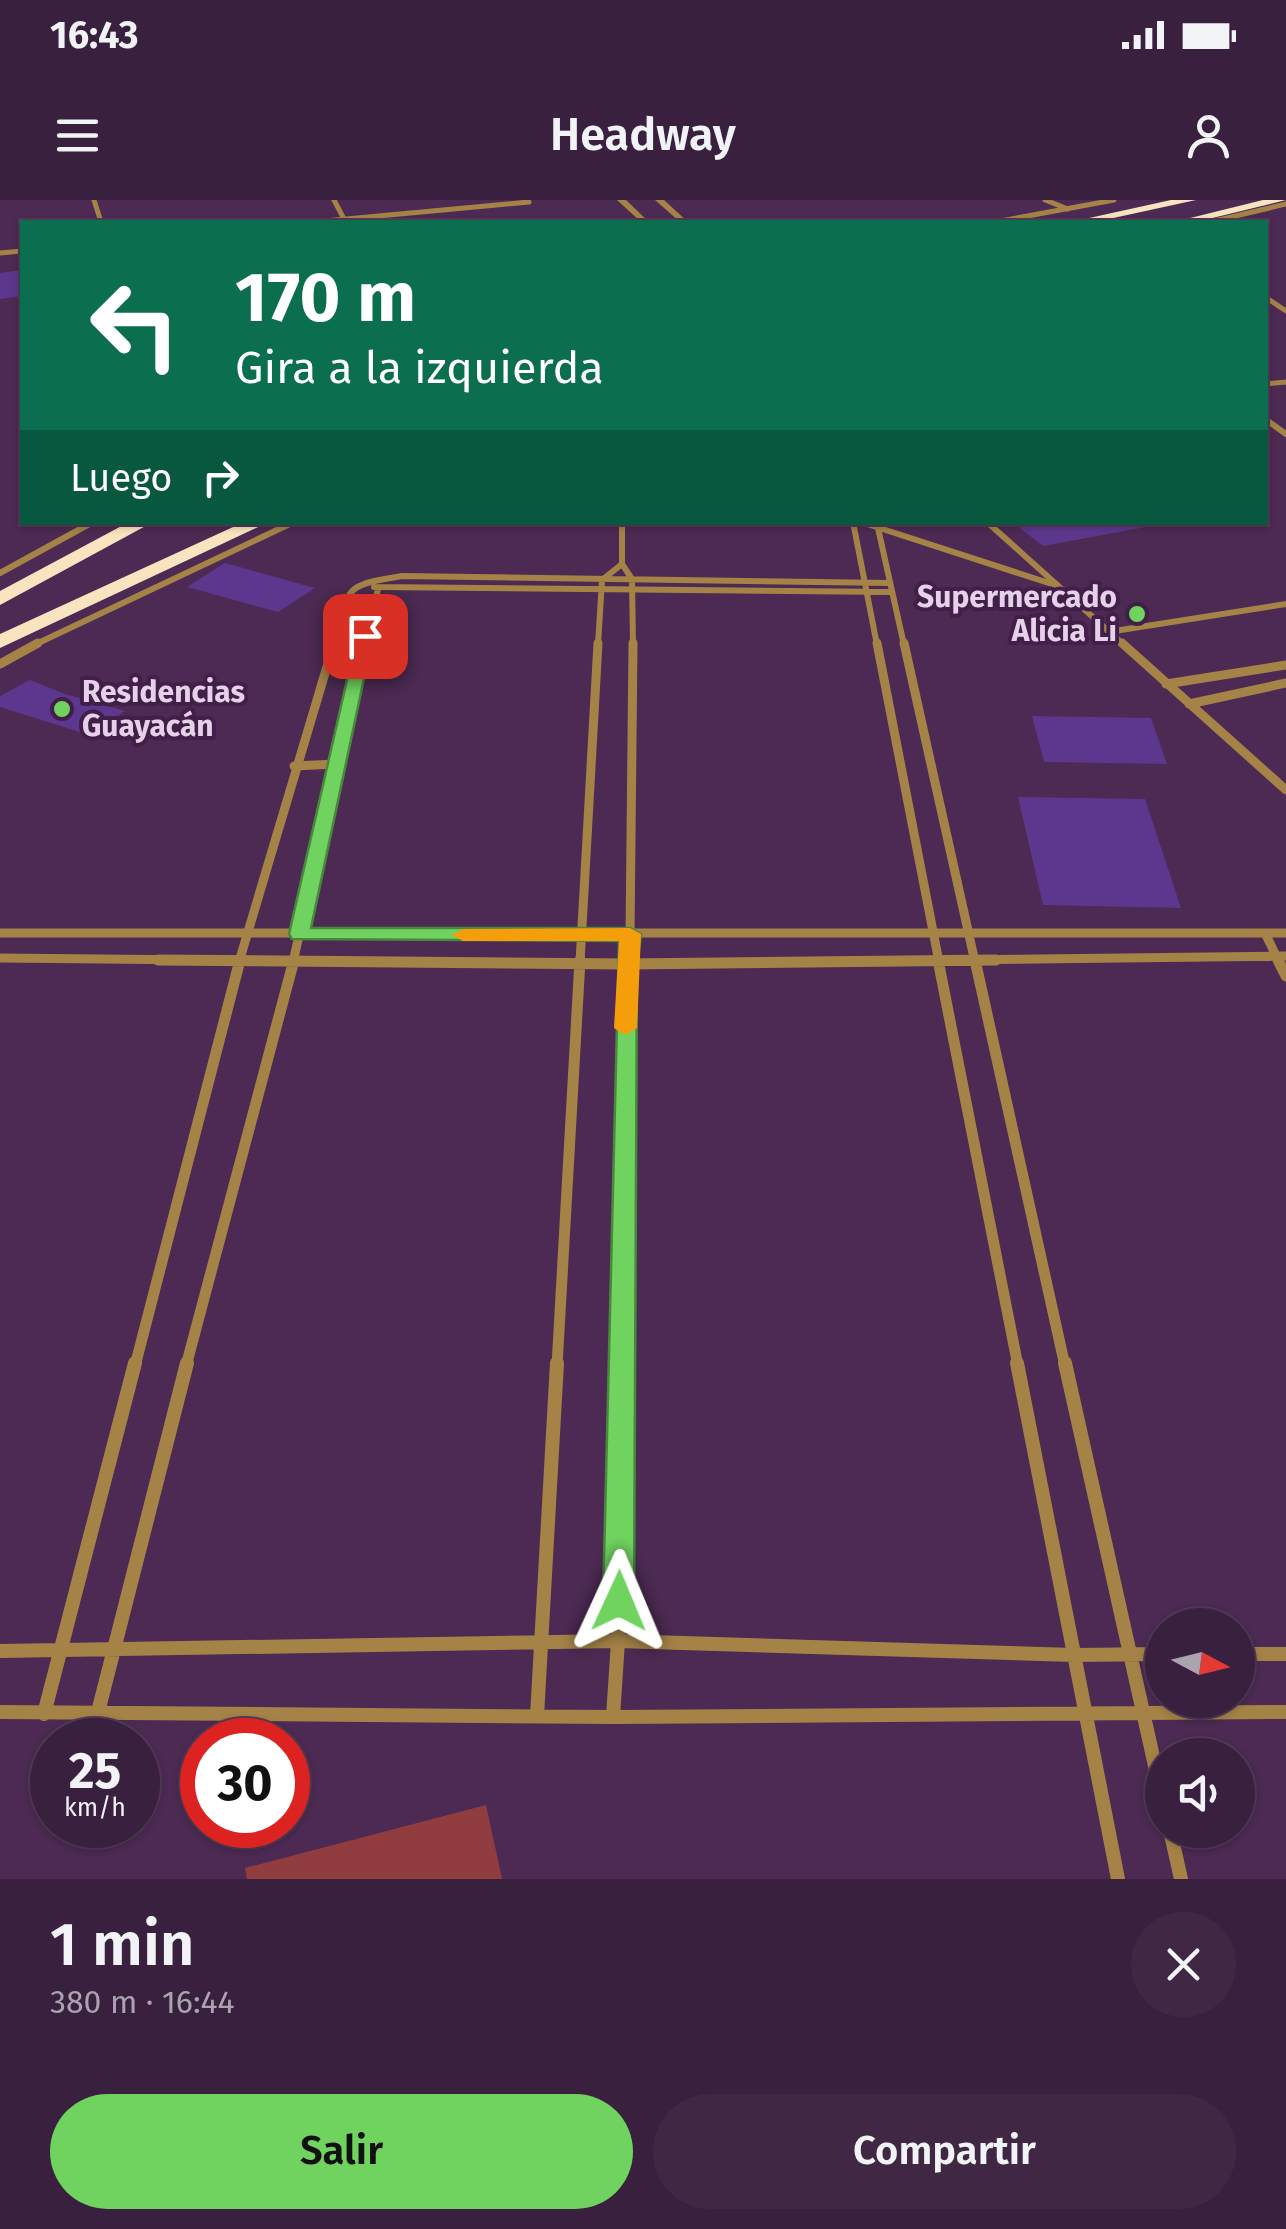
<!DOCTYPE html>
<html lang="es">
<head>
<meta charset="utf-8">
<style>
	:root { --surface:#39203e; --page:#402845; --text:#f1f3f6; --muted:#aba3b0; --line:#533e58; --accent:#70d35f }
	body { margin:0; font-family:"Fira Sans",sans-serif; background:var(--page); color:var(--text); height:100vh; display:flex; flex-direction:column; font-size:38px; white-space:nowrap }
	* { box-sizing:border-box; margin:0 }
	p { font-size:32px; color:var(--muted) }
	.icon { flex:none; width:55px; height:55px; fill:none; stroke:currentColor; stroke-width:2; stroke-linecap:round; stroke-linejoin:round }
	.map { position:relative; height:1679px; overflow:hidden }
	.drawer { display:flex; flex-direction:column; background:var(--surface); flex:1 }
	.drawer>* { flex:none }
	.top-card { position:absolute; left:20px; top:20px; width:1248px; height:305px; border-radius:0px; box-shadow:0 2px 8px #0004,0 0 0 2px var(--line); background:#0b6e4f; color:#fff; overflow:hidden }
	.needle { width:65px; rotate:97deg }
	.tools { position:absolute; left:1145px; top:1408px; display:grid; gap:20px }
	.tools a { display:grid; place-items:center; width:110px; height:110px; border-radius:50%; background:var(--surface); box-shadow:0 2px 8px #0004,0 0 0 2px var(--line); font-size:50px }
	.speed { position:absolute; left:30px; top:1518px; display:flex; gap:20px; font-size:50px; font-weight:700; text-align:center }
	.speed>* { display:grid; place-content:center; width:130px; height:130px; border-radius:50%; background:var(--surface); box-shadow:0 2px 8px #0004,0 0 0 2px var(--line); line-height:1 }
	.speed small { font-size:25px; font-weight:400 }
	.speed .limit { border:15px solid #d22; background:#fff; color:#111 }
	.pin { position:absolute; display:grid; place-items:center; width:85px; height:85px; color:#fff; margin:-42px; border-radius:20px; box-shadow:0 5px 15px #0006 }
	.me { position:absolute; width:110px; margin:-55px; rotate:1deg; stroke-linejoin:round; filter:drop-shadow(0 0 8px #0008) }
	.turn { display:flex; align-items:center; gap:35px; height:210px; padding:0 50px; font-size:45px }
	.turn .icon { width:130px; height:130px; stroke-width:2.5 }
	.turn b { display:block; font-size:70px; line-height:85px }
	.then { display:flex; align-items:center; height:95px; padding:0 50px; background:#0003; gap:20px; font-size:38px }
	.round { display:grid; place-items:center; flex:none; width:105px; height:105px; border-radius:52px; background:var(--page) }
	.summary { display:flex; align-items:center; justify-content:space-between; height:170px; padding:0 50px }
	h1 { font-size:60px; font-weight:600; line-height:75px }
	.action { display:flex; gap:20px; margin-top:auto; padding:20px 50px }
	.action a { flex:1; height:115px; border-radius:60px; background:var(--accent); color:#111; font-size:40px; font-weight:600; line-height:115px; text-align:center }
	.action a+a { background:var(--page); color:var(--text) }
	.status { display:flex; justify-content:space-between; align-items:center; height:70px; padding:0 50px; background:var(--surface); direction:ltr }
	.status svg { height:28px; fill:currentColor }
	header { display:flex; justify-content:space-between; align-items:center; height:130px; padding:0 50px; background:var(--surface); font-size:45px; font-weight:600 }
	.map>svg:first-child { display:block }
	.green { fill:#913d40 }
	.building { fill:#5c378d }
	.lines { fill:none; stroke-linecap:round; stroke-linejoin:round }
	.minor-far4 { stroke:#a58347; stroke-width:5 }
	.minor-far3 { stroke:#a58347; stroke-width:6 }
	.minor-far2 { stroke:#a58347; stroke-width:9 }
	.minor-far1 { stroke:#a58347; stroke-width:11 }
	.minor { stroke:#a58347; stroke-width:14 }
	.tertiary { fill:#a58347; fill-rule:evenodd }
	.trunk { fill:#f9e4c0; fill-rule:evenodd }
	.route { fill:#70d35f; stroke:#49893e; stroke-width:2.5 }
	.slow { fill:#f59e0b }
	.poi-dot { fill:#70d35f; stroke:#411f48; stroke-width:4 }
	.labels { text-anchor:middle; stroke-width:8; stroke-linejoin:round; paint-order:stroke }
	.far-poi-label { font-size:30px; font-weight:bold; fill:#e6d1ea; stroke:#411f48; text-anchor:end }
</style>
</head>
<body>
<div class="status"><b>16:43</b><svg viewBox="0 0 49 12"><path d="M0 12V9h3v3zM5 12V6h3v6zM10 12V3h3v9zM15 12V0h3v12zM26 1h20v11H26zM47 4h2v5h-2z"/></svg></div>
<header><svg class="icon" aria-label="menu" viewBox="0 0 24 24"><path d="M4 6h16M4 12h16M4 18h16"/></svg>Headway<svg class="icon" aria-label="person" viewBox="0 0 24 24"><circle cx="12" cy="8" r="4"/><path d="M4 21q1-7 8-7t8 7"/></svg></header>
<div class="map">
<svg width="1286" height="1679" viewBox="0 0 1286 1679">
	<rect width="100%" height="100%" fill="#4c2a53"/>
	<path class="green" d="M486,1605L502,1679H247L245,1668Z"/>
	<path class="building" d="M22,70V96L0,99V73Z
		M1012,322H1161L1162,324L1043,346Z
		M225,363L315,388L278,412L187,387Z
		M30,480L65,494L125,511L89,535L0,507V496Z
		M1032,516L1151,518L1167,564L1044,562Z
		M1018,597L1145,599L1181,708L1043,705Z"/>
	<g class="lines">
		<path class="minor-far4" d="M94,0L101,22
			M334,0L345,21
			M1045,0L1068,9
			M314,22L529,2
			M995,22L1114,0
			M1210,22L1286,4
			M0,53L22,51
			M1265,97L1286,111
			M1265,184L1286,182"/>
		<path class="minor-far3" d="M1265,219L1286,234
			M622,322V364L632,379L633,445
			M853,322L877,445
			M861,322L1055,385
			M987,322L1124,445
			M878,328L904,445
			M0,373L93,322
			M374,387L892,392
			M1108,432L1286,404
			M34,445L294,322
			M333,445C351,387 340,386 402,376L890,383
			M365,445L378,389
			M598,445L602,380L622,364"/>
		<path class="minor-far2" d="M877,443L939,762
			M904,443L975,762
			M1122,443L1286,590
			M0,464L38,443
			M1166,484L1286,465
			M1189,504L1286,483
			M294,566L336,564
			M0,733H1286
			M1265,733L1279,762
			M0,758L419,762
			M239,762L334,443
			M293,762L366,443
			M580,762L598,443
			M626,762L630,735L633,443
			M790,762L1286,756"/>
		<path class="minor-far1" d="M158,760L626,764L996,760
			M938,760L1018,1166
			M975,760L1065,1166
			M1278,760L1286,776
			M135,1166L240,760
			M186,1166L294,760
			M557,1166L580,760
			M621,1166L627,760"/>
		<path class="minor" d="M1017,1163L1118,1679
			M1065,1163L1162,1597
			M0,1451L618,1441L1074,1455L1162,1454
			M1238,1454H1286
			M0,1512L613,1517L1286,1512
			M98,1512L187,1163
			M44,1514L135,1163
			M537,1516L557,1163
			M613,1517L618,1441L621,1163
			M1170,1630L1181,1679"/>
		<path class="tertiary" d="M617,0H626L649,22H641Z
			M655,0H664L688,22H680Z"/>
		<path class="trunk" d="M1171,0H1196L1095,22H1071Z
			M1263,0H1286L1196,22H1174Z
			M129,322H153L0,405V391Z
			M244,322H269L0,448V434Z"/>
	</g>
	<path class="route" d="M365,431L373,436L311,728H630L641,734L637,764L634,1401L630,1411L619,1415L608,1411L603,1401L619,741L292,739L289,734L357,436Z"/>
	<path class="slow" d="M630,728L641,734L637,828L625,835L614,828L619,741H463L452,735L463,729Z"/>
	<g class="poi-dot">
		<circle cx="1137" cy="414" r="10"/>
		<circle cx="62" cy="509" r="10"/>
	</g>
	<g class="labels">
		<g class="far-poi-label">
			<text x="1117" y="407">Supermercado<tspan x="1117" dy="34">Alicia Li</tspan></text>
			<text x="82" y="502" text-anchor="start">Residencias<tspan x="82" dy="34">Guayacán</tspan></text>
		</g>
	</g>
</svg>
<div class="tools">
<a><svg class="needle" viewBox="-14 -14 28 28"><path d="M0-13l5 13h-10z" fill="#e53935"/><path d="M0 13l5-13h-10z" fill="#aba3b0"/></svg></a>
<a><svg class="icon" aria-label="sound" viewBox="0 0 24 24"><path d="M4 9h4l5-4v14l-5-4H4zM17 9q2 3 0 6"/></svg></a>
</div>
<div class="speed"><div>25<small>km/h</small></div><div class="limit">30</div></div>
<div class="pin" style="left:365px;top:436px;background:#d93025"><svg class="icon" aria-label="arrive" viewBox="0 0 24 24"><path d="M6 21V4h12l-3 4 3 4H6"/></svg></div>
<svg class="me" style="left:619px;top:1401px" viewBox="-20 -20 40 40"><path d="M0-17L14 15 0 8-14 15z" fill="#70d35f" stroke="#fff" stroke-width="4"/></svg>
<div class="top-card">
<div class="turn"><svg class="icon" aria-label="left" viewBox="0 0 24 24"><path d="M17 20v-9H6M10 6l-5 5 5 5"/></svg><div><b>170 m</b>Gira a la izquierda</div></div>
<div class="then">Luego<svg class="icon" aria-label="right" viewBox="0 0 24 24"><path d="M7 20v-9h11M14 6l5 5-5 5"/></svg></div>
</div>
</div>
<section class="drawer">
<div class="summary"><div><h1>1 min</h1><p>380 m · 16:44</p></div><a class="round"><svg class="icon" aria-label="close" viewBox="0 0 24 24"><path d="M6 6l12 12M18 6L6 18"/></svg></a></div>
<div class="action"><a>Salir</a><a>Compartir</a></div>
</section>
</body>
</html>
